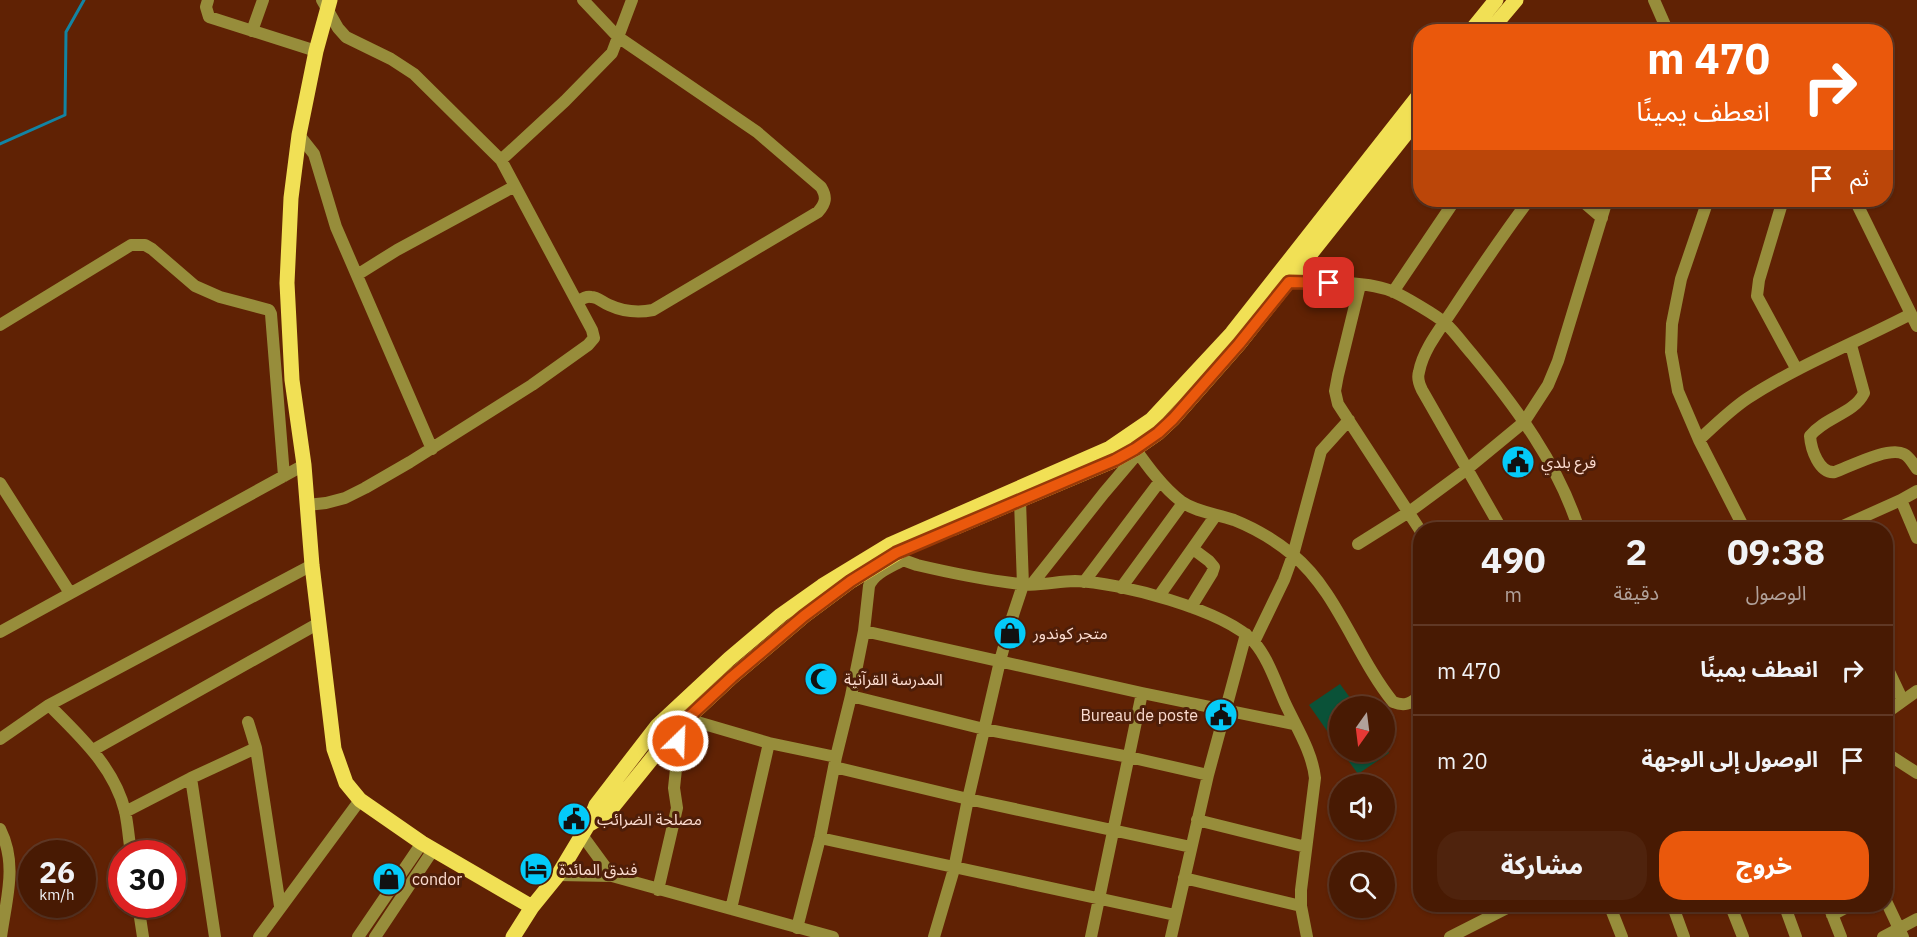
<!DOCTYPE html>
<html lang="ar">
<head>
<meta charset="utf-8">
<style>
	:root { --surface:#481a03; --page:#4f230d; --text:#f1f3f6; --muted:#b1a19a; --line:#603825; --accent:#ea580c }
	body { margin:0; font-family:"IBM Plex Sans","Noto Sans Arabic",sans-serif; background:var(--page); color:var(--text); direction:rtl; height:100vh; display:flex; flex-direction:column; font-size:22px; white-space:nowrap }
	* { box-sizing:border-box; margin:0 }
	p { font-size:20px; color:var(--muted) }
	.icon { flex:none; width:33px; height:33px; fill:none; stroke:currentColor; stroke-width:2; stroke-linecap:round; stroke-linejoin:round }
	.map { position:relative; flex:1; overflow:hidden; direction:ltr }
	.drawer { position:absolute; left:1413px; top:522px; width:480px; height:390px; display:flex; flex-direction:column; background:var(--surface); border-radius:24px; box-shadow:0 2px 4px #0004,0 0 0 2px var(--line); direction:rtl }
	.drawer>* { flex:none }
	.hud { position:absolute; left:1413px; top:24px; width:480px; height:183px; border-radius:24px; box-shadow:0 2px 4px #0004,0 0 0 2px var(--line); direction:rtl; background:#ea580c; color:#fff; overflow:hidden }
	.needle { width:39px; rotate:194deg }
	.fabs { position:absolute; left:1329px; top:696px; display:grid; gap:12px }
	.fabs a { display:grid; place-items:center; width:66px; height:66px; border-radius:50%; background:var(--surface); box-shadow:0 2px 4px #0004,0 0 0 2px var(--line); font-size:30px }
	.speed { position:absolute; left:18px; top:840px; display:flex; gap:12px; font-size:30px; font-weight:700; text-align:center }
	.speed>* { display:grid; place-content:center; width:78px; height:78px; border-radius:50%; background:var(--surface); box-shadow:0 2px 4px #0004,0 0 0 2px var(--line); line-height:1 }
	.speed small { font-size:15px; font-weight:400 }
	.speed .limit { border:9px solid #d22; background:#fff; color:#111 }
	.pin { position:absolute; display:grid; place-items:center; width:51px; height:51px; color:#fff; margin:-26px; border-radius:12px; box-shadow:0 3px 9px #0006 }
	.me { position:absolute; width:66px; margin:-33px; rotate:24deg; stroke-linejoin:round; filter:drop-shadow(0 0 4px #0008) }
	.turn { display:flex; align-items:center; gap:21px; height:126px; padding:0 24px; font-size:27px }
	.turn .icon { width:78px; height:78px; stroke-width:2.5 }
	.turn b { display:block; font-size:42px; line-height:51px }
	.then { display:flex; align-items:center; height:57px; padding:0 24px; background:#0003; gap:12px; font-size:22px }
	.eta { display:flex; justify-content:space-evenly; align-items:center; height:102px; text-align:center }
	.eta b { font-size:36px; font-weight:800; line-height:42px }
	.action { display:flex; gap:12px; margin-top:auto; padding:12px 24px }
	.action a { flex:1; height:69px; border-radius:24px; background:var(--accent); color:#fff; font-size:24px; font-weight:800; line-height:69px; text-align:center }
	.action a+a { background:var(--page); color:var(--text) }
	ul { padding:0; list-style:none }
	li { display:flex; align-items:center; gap:18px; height:90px; padding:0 24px; border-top:2px solid var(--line) }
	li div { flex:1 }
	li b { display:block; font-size:22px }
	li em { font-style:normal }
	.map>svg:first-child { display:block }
	.green { fill:#0a5238 }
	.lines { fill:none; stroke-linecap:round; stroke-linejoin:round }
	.stream { stroke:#1284a3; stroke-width:3 }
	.minor { stroke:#978d3b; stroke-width:12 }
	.major { stroke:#f1e055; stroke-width:15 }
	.route-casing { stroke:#983908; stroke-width:15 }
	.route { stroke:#ea580c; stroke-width:10 }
	.labels { text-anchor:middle; stroke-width:6; stroke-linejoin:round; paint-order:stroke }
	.poi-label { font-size:16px; fill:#fcdcd0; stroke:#4e1e09; text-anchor:start }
</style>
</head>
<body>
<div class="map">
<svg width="1917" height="937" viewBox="0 0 1917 937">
	<rect width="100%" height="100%" fill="#602204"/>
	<path class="green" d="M1340,684L1356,706H1340L1339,748L1309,705Z
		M1385,747L1389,753L1358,774L1342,752H1384Z"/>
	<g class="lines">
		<path class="stream" d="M0,144L65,115L66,32L84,0"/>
		<path class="minor" d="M208,0L206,7L209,17L316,51
			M1654,0L1668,32
			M252,31L263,0
			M299,135L314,154L336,227L432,449
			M501,160L565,101L612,53L632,0
			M1581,200L1602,218
			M1708,200L1681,279L1672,324L1671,352L1678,391L1699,440L1745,530
			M1783,200L1759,280L1757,296L1797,370
			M1855,200L1917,326
			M357,275L397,250L515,186
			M1289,282C1319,282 1367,280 1394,292C1405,297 1436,315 1445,323C1455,332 1463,344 1472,354C1515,406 1559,465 1579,530
			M1360,285L1338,375L1335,391L1338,404L1420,530
			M1393,292L1455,200
			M577,302C582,299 586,296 591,297C598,297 602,302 609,305C622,311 638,313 653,310L818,212C826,203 827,197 821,187L757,132L618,37L583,0
			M0,325L131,245H145L152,249L195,286L220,297L269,310L271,314L284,476
			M1851,345L1864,393C1854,414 1825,417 1810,436C1811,449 1819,474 1835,472C1851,466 1889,446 1904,454C1910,457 1913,464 1917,469
			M1699,440C1715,425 1730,410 1748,398C1799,365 1857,342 1911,314
			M1131,443C1146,464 1162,487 1182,502C1196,512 1217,514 1234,520C1254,528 1276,541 1293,555C1337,591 1357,658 1393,702C1406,707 1410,703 1420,696
			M0,483L70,593
			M1901,500L1917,538
			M307,505L326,503L345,498L365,488L410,462L532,385L588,345L594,338L592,330L501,160L414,74L391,59L346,37L338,28L322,0
			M1502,530L1422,390C1419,384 1417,378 1419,372C1423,350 1440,329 1452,311C1477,273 1502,236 1529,200
			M1834,530L1901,500L1917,491
			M1358,544L1409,512L1466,470L1524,422L1548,385L1558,361L1607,200
			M896,553L903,560L917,565C951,573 986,580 1020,584C1038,587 1057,581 1075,581C1118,582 1225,610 1254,642C1268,658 1276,683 1285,703C1296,727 1312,751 1315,778L1301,890V906L1307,937
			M1084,582L1160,481
			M1032,584L1104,493L1138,453
			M1121,588L1183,503
			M1159,596L1216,515
			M1191,607L1212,573L1214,567L1209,561L1193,549
			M864,631L1142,693L1294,724
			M0,632L304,465
			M1254,642L1284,580L1293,555L1321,451L1349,420
			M1886,665L1903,701
			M851,696L984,729L1129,757L1208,775
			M49,705C80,736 114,767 125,811C128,825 129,840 131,854
			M1886,713L1917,691
			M687,719L769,743L836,757
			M248,722L256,748L280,906
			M0,739L49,705L312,565
			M93,750L319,623
			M1886,753L1917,773
			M834,767L968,799L1191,847
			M191,778L215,937
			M125,812L191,778L256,748
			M1197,820L1306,847
			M0,829C18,865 6,899 1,937
			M820,838L1175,915
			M558,875L612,876L582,835
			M612,876L833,937
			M1184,878L1301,906
			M658,890L677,808L674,788L678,750L675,730
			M1886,901L1903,937
			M138,904L143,937
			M1609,904L1622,937
			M1672,904L1684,937
			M1730,904L1743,937
			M1784,904L1796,937
			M1828,904L1841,937
			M731,909L769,743
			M1832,915L1853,904
			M797,928L820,838L836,757L851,696L864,631L869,586C874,573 891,567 903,560
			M259,937L360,800
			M358,937L422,843
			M375,937L433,850
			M934,937L954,869L968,799L1000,661L1011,621L1023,585L1020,501
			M1091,937L1142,693
			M1171,937L1208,775L1246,634
			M1450,937L1515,904
			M1883,937L1917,919"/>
		<path class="major" d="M330,0L316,51L299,135L291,198L287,283L292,380L304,465L312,565L334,749L346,783L360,800L422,843L532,907
			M1470,32L1496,0
			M1489,32L1516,0
			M954,528L1115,460L1135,449L1158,433L1173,419L1239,344L1420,116
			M588,825L607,814L675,730L732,677L804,616L851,581L902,550
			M513,937L532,907L558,875L588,825L596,805L657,726L729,659L781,615L822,586L891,544L1110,448L1151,420L1232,333L1420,94"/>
	</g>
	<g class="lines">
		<defs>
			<path id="route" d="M678,741L675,730L732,677L804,616L851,581L896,553L1115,460L1135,449L1158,433L1173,419L1239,344L1289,282L1329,283"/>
		</defs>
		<use href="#route" class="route-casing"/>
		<use href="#route" class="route"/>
	</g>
	<defs>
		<symbol id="civic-disc" viewBox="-11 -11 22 22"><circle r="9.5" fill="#04cbf9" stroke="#4e1e09"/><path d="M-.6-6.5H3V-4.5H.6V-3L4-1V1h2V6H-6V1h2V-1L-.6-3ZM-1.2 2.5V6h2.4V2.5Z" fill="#111"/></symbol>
		<symbol id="shop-disc" viewBox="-11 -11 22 22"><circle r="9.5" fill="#04cbf9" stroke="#4e1e09"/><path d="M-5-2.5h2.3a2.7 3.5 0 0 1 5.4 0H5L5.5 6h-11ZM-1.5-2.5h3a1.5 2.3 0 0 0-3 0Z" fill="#111"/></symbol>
		<symbol id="mosque-disc" viewBox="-11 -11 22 22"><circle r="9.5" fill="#04cbf9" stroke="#4e1e09"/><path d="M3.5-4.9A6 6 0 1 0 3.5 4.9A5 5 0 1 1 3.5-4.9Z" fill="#111"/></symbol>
		<symbol id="hotel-disc" viewBox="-11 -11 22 22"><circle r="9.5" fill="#04cbf9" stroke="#4e1e09"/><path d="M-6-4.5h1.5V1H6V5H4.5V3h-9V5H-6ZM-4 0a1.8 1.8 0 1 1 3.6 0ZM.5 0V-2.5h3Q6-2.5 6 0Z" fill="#111"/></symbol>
	</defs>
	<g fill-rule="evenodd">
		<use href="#civic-disc" x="1499" y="443" width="38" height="38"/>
		<use href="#shop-disc" x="991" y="614" width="38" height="38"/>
		<use href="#mosque-disc" x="802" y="660" width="38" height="38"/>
		<use href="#civic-disc" x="1202" y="696" width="38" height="38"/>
		<use href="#civic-disc" x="555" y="800" width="38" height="38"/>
		<use href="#hotel-disc" x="517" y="850" width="38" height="38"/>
		<use href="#shop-disc" x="370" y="860" width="38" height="38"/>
	</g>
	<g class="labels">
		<g class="poi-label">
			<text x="1541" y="468">فرع بلدي</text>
			<text x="1033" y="639">متجر كوندور</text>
			<text x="844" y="685">المدرسة القرآنية</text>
			<text x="1198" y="721" text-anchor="end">Bureau de poste</text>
			<text x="597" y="825">مصلحة الضرائب</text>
			<text x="559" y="875">فندق المائدة</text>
			<text x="412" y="885">condor</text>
		</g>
	</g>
</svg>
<div class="fabs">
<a><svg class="needle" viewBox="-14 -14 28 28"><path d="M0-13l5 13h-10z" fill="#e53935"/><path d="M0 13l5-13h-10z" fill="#b1a19a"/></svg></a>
<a><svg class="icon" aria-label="sound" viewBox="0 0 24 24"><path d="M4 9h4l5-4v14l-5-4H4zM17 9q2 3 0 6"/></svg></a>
<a><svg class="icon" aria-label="search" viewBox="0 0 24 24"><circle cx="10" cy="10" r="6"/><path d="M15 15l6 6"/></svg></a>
</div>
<div class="speed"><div>26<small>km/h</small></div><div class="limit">30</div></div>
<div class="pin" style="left:1329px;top:283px;background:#d93025"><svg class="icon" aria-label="arrive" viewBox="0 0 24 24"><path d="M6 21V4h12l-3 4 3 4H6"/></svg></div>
<svg class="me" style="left:678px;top:741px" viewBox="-20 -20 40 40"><circle r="17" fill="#ea580c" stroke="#fff" stroke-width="3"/><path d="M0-11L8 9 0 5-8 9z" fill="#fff"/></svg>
<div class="hud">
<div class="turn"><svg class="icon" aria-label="right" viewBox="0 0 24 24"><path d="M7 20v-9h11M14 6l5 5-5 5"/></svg><div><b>470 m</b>انعطف يمينًا</div></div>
<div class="then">ثم<svg class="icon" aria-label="arrive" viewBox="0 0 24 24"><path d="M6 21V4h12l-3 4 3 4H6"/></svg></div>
</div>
<section class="drawer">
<div class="eta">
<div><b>09:38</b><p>الوصول</p></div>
<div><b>2</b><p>دقيقة</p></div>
<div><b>490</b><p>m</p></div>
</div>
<ul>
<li><svg class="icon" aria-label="right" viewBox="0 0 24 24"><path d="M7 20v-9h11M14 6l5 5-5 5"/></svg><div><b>انعطف يمينًا</b></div><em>470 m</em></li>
<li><svg class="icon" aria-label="arrive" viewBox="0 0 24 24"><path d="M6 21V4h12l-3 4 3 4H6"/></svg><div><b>الوصول إلى الوجهة</b></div><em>20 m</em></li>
</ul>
<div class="action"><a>خروج</a><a>مشاركة</a></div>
</section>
</div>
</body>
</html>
